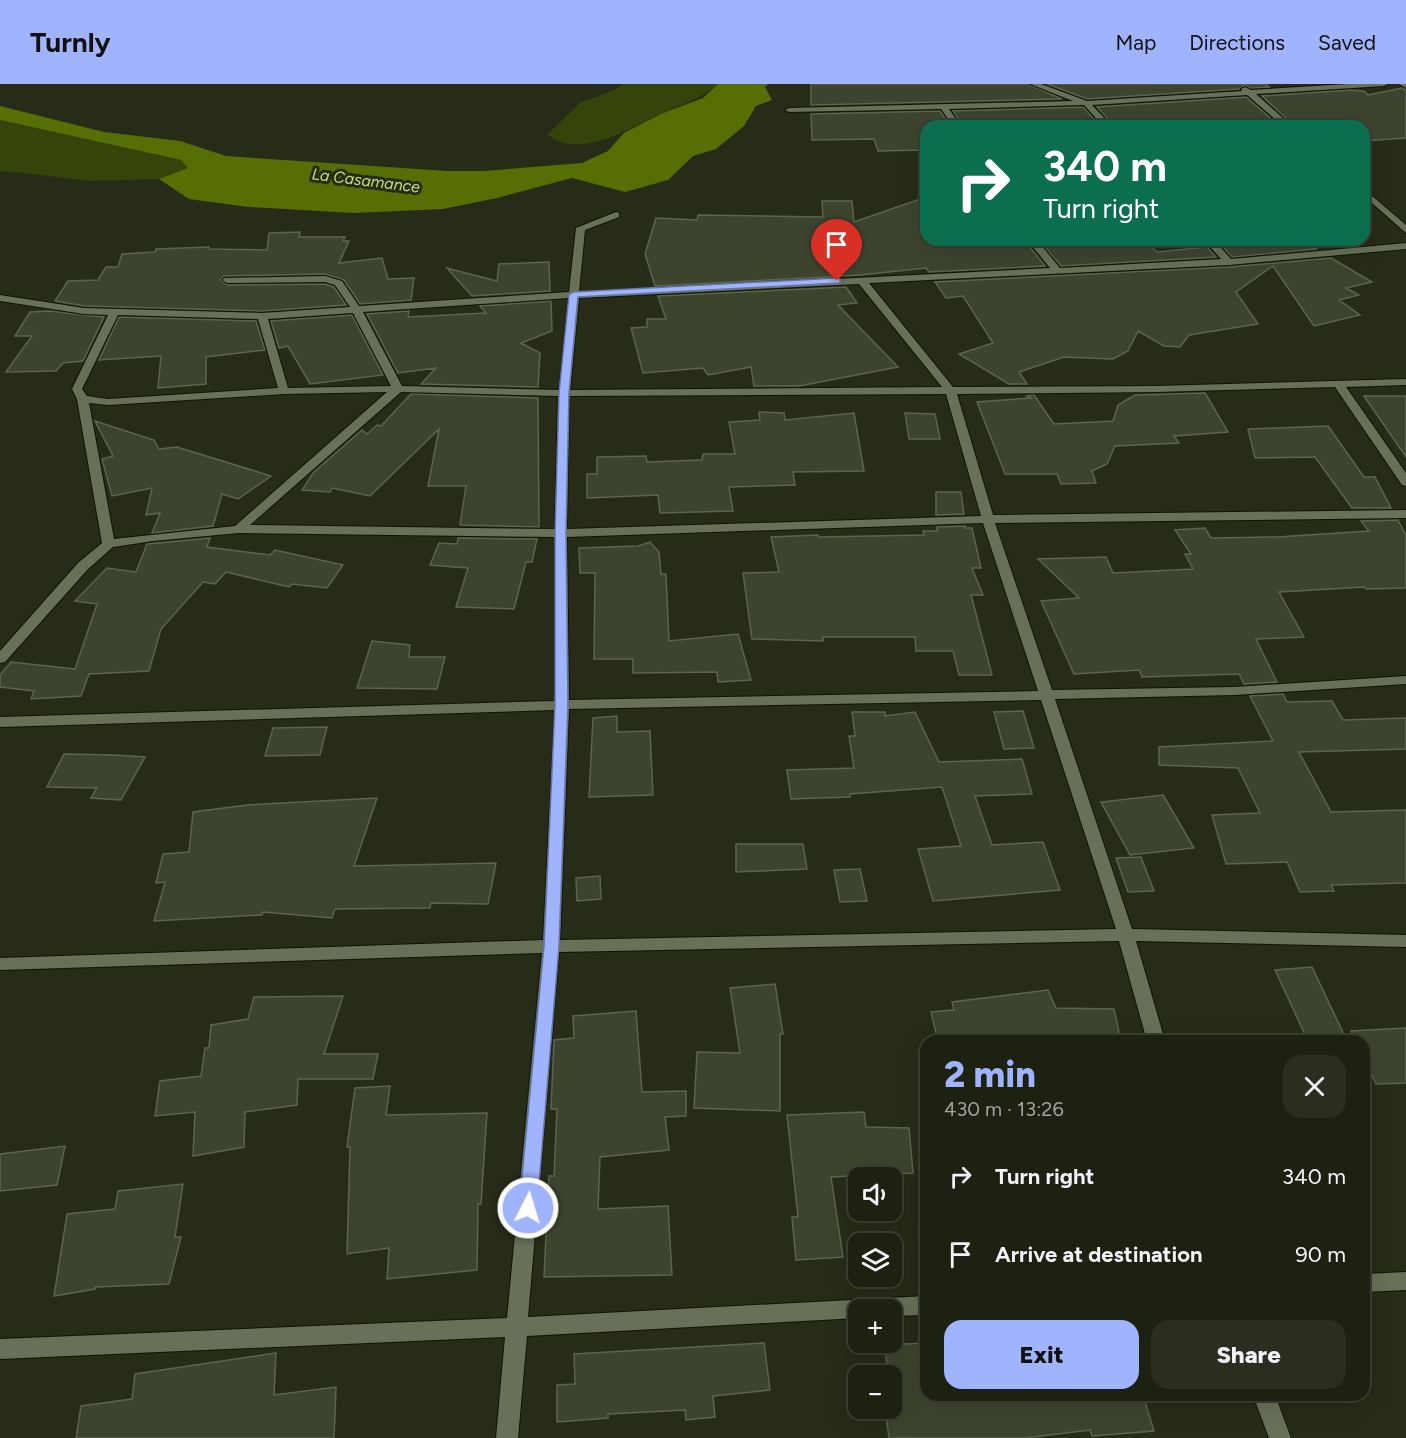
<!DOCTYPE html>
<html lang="en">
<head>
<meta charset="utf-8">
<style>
	:root { --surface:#1c2112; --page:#292e20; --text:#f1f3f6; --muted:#a0a39f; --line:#3a3e32; --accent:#a0b3fd }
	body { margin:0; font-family:Figtree,sans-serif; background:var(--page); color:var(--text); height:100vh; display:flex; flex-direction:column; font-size:22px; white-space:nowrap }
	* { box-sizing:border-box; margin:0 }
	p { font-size:20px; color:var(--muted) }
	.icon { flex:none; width:33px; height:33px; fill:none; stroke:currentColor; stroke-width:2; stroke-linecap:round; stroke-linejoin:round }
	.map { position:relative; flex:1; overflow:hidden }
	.sheet { position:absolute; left:920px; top:951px; width:450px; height:366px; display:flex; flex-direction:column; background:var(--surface); border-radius:18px; box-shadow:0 6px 24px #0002,0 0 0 2px var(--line) }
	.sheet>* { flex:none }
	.guide { position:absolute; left:920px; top:36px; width:450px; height:126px; border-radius:18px; box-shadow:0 6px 24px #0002,0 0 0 2px var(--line); background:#0b6e4f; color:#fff; overflow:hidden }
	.tools { position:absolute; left:848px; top:1083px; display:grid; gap:12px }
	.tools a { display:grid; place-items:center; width:54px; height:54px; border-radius:12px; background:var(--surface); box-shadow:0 6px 24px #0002,0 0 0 2px var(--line); font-size:30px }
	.pin { position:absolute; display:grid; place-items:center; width:51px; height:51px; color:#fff; margin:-62px -26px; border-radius:50% 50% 50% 0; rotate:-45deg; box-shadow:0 0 6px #0007 }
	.pin .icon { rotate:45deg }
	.me { position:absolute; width:66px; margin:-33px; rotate:5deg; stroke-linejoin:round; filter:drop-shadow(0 0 4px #0008) }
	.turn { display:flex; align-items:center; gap:21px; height:126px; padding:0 24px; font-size:27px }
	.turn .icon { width:78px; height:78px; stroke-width:2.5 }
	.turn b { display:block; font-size:42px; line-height:51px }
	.round { display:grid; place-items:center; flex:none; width:63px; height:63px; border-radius:18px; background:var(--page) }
	.summary { display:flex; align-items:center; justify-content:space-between; height:102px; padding:0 24px }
	h1 { font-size:36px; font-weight:800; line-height:45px; color:var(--accent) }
	.button { display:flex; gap:12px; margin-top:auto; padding:12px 24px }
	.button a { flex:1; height:69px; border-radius:18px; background:var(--accent); color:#111; font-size:24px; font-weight:800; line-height:69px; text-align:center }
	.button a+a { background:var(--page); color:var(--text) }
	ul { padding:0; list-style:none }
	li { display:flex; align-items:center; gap:18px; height:78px; padding:0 24px }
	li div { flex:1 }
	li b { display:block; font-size:22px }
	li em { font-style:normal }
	header { display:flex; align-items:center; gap:36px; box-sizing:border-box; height:84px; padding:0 30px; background:var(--accent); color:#111 }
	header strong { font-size:28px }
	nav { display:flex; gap:33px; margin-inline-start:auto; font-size:21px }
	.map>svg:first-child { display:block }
	.green { fill:#35440a }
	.water { fill:#576e04 }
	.building { fill:#3d442e; stroke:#5c644d; stroke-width:1.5 }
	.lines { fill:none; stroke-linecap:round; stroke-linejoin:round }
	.minor-casing { stroke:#0f1503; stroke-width:2 }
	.minor { fill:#687058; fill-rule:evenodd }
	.route { fill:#a0b3fd; stroke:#6874a4; stroke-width:1.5 }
	.labels { text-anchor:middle; stroke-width:6; stroke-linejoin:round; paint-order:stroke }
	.far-water-label { font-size:16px; font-style:italic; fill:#bee16a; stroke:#262c18 }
</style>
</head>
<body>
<header>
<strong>Turnly</strong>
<nav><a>Map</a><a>Directions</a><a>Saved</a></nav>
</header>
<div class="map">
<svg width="1406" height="1354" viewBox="0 0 1406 1354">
	<rect width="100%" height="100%" fill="#262c18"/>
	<path class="green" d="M623,0H718C699,16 683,20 661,30C635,42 594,67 564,59C558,57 552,53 547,51L580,19L614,6Z
		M0,36L181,76L189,84L159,95L91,97L5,87L0,88Z"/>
	<path class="water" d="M718,0H768L765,3L772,16L756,22L744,42L716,65L693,72L668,96L625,108L572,94L497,114L443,125L354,129L248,123L189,115L159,95L188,84L181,76L0,36V22L104,48L180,57L226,72L447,87H485L582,79L608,67L624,49L661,30L703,14Z"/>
	<path class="building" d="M811,0H1028L1062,15L811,21Z
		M1047,0H1266L1269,3L1251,4L1244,1L1239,5L1087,15Z
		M1402,4L1406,6V54L1364,57V42H1294L1262,12L1350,6L1364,7L1368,11Z
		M1246,13L1280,42H1114L1097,23Z
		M1083,23L1100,42H963L953,27Z
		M940,27L950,42H926V66L878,67L874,55L812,56L811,30Z
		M926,113V156H1003L1006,159L1026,158L1045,182L929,188L926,184L860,191L655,202L645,170L656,134L697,136L698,131L823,133L822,117H852L854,138Z
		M300,148L299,153H345L343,157H349L339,179L382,174L388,195L414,194L411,216L360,220L344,196L325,190L224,192L220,196L227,201L325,200L334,203L346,221L262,227L84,222L55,217L68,197L98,196L106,183H118L122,170L155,168L156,165L209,163V165L267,166L269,149Z
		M1144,156L1157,168L1207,163L1216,173L1061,182L1040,157Z
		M1237,156H1311L1306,159L1316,165L1232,173L1222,162L1242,160Z
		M1331,174L1372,198L1346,204L1359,211L1339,216L1360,231L1314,242L1273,182L1236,208L1258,240L1189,251L1180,263L1164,262L1138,247L1128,267L1113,275L1064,273L1019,288L1027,300H1009L959,270L993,259L963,212L946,214L935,198L1229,183Z
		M549,178L550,207L472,212L447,184L497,197L499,180Z
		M846,203L857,219L838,221L898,283L799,302H754L751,283L708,291L703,284L643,289L631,244L647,243V235H666L658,212Z
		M551,217L552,247L521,259L540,269L538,303L421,300L436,284L398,289L367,230L409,227L408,233L486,229L480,222Z
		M49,227L104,233L83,277L63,279L56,287L6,288L32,252H15L30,228Z
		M352,231L383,291L310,300L288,262L279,264L271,237Z
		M119,233L256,237L265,266L206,273V300L158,304L161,272L99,276Z
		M1205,309L1228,348L1174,352L1179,359L1115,362L1107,380L1092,387L1096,399L1061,400L1057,390H1005L977,318L1031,314L1027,312L1034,311L1054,340L1113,337L1118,321L1135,311Z
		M411,310L538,314L539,443L460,441L466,402H428L439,345L370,412L332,404L330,408L302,406L314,388L362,346L367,350L377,341L381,342Z
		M1364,312H1406V373Z
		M759,328L784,329L785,336L854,329L864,387L793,388L795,401L729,403L733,427L660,429L658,411L587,414V390H597V373L646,372L647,378L702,376L703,370H735L729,338L760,336Z
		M905,329L935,330L940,355H909Z
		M95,337L154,356L159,365L177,363L271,392L238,415L222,410L213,442L152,449L160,429L146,431L152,404L112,412L102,375L113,372Z
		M1328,342L1364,393H1375L1391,424H1352L1315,373L1255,374L1248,345Z
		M936,408H961L964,430L936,431Z
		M1398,436L1406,452V504L1366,505L1365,503L1279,508L1304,553L1256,555L1277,598L1244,600L1239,590L1142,593L1139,586L1074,590L1041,517L1079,514L1038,475L1106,473L1113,489L1193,485L1185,470H1191L1175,446L1205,444L1211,454L1277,453L1369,447L1361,437Z
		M965,442V444H972L981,484H972L983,511H971L992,591H959L953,567H916L915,553H823V557L752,555L743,489L779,488L771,453L818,451L819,453L924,451L923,447H937V443Z
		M210,454L207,463L270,471L275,466L343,481L327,504L292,500L289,503L226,488L215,500L203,498L161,545L149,587L89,590L81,612L31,615L34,607L0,603V591L11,578L75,585L97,520L75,517L107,484L136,488L147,460Z
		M458,454L537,455L532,478H526L514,525L456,523L468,484L430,481L439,459L457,460Z
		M650,458L659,468L661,490H666L669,557L738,550L751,596L718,598L717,588L633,589V575H594L595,489H580L579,464L638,462Z
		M372,557L410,561L409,573H445L437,605L357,604Z
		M1283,610L1287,618L1332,617L1343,636L1406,634V665L1299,668L1331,728L1406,726V799L1331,801L1334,807L1300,808L1287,778L1226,780L1212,731L1260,729L1238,684L1159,681V663L1273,657L1250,612Z
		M1023,627L1034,664L1004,665L994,628Z
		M852,628H885V632L915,628L939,678L1022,675L1032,710L975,712L992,761L1043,758L1060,806L933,817L918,765L961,762L942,703L850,710V713L791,715L787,686L854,684L849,652H855Z
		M617,632V648L650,647L653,711L589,713L593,634Z
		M327,643L320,671L265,672L273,644Z
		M64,670L114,671L145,673L121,716L91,714L97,704L47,703Z
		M1163,711L1194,764L1130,771L1101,718Z
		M377,714L354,782L496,779L488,820L431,819L430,824L335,825L332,834L263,828L262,831L154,837L165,798L156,799L163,770L189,768L193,728L247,721Z
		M736,760H803L807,785L736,788Z
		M1141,773L1154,807L1128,808L1116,774Z
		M860,785L867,817L840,818L834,786Z
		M600,792L601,815L577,817L576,794Z
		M1312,883L1347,957H1308L1275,886Z
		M775,900L783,950H780V1027L694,1024L697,968L740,969L730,904Z
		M1048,906L1056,924L1114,925L1121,957H1092L1091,954L1068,957H938L931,928L954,926L952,918Z
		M343,912L324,970H378L373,995H298L297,1021L245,1028L244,1063L193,1072L195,1028L155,1032L160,997L201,992L205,964H209L211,941L248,935L254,913Z
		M636,927L642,1008L686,1007V1032L665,1033L669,1066L600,1073L598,1125L668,1122L672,1191L544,1193L549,1092H554L557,1025H551L554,956L574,954L573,932Z
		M1406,944V999L1376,1000L1364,973V957H1356L1351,947Z
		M390,1002L386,1031L487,1029L481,1120H478L477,1186L387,1195L389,1164L347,1170L350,1063H347L355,1004Z
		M864,1028L866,1043L909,1044L913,1089L831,1093L843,1173L796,1176L792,1133H798L787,1031Z
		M65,1062L57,1101L0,1107V1070Z
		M183,1100L175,1153H181L169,1200L95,1203V1205L54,1212L67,1130L115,1125L118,1107Z
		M764,1259L770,1306L713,1312L715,1333L686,1336L685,1326L608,1330V1334L557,1338V1301L575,1300L574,1270Z
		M926,1259V1311H1143L1154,1347L1092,1352L1090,1346L1025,1354H889L885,1324H894L891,1292H889L884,1261Z
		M276,1269L274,1311L336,1303L334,1354H76L81,1322L132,1315L135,1290Z"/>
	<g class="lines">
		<defs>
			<path id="minor" d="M1030,0H1041L1087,17L1242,7L1241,5L1245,3L1251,6L1348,0H1388L1384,2L1256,10L1292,42H1283L1247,11L1092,21L1112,42H1103L1084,21L949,25L961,42H953L941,25L789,28L785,26L789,24L1073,17Z
				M1399,0H1406V4Z
				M1364,105L1406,141V149L1364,112Z
				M616,128L619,129V133L585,146L579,208L1050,184L1027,156H1037L1060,184L1221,175L1204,156H1214L1231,175L1406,159V165L1229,181L869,199L953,303L1156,302L1406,295V301L1346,303L1406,389V402L1402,401L1335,303L1156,308L957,310L993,431L1406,426V434L995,439L1052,606L1235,603L1406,592V600L1235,611L1055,615L1132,845L1406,851V863L1136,857L1165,957H1147L1119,857L559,868L528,1233L926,1212V1231L891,1232V1226H858V1234L527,1252L518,1354H496L505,1253L0,1275V1255L507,1234L542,869L0,886V874L543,856L555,626L0,643V633L555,617V453L239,449L153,457L113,463L88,485L5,578L0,579V567L78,479L102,459L77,315L72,305L108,231L84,230L0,217V211L84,224L262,229L350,223L335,201L325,198L227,199L222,196L224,194L325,192L342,197L359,222L569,208L576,144ZM859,200L942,303L570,306L579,214ZM569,214L559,306L402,302L363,228ZM353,229L391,302L288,304L268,235ZM118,231L258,235L278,304L108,315L87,312L82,305ZM387,308L235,442L114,455L89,319L108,321L284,310ZM401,308L558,312L555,445L250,441ZM946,310L981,432L567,445L569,312ZM983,439L1038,607L569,616L567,453ZM1041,616L1116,845L560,856L569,625Z
				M1406,1188V1206L1364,1208V1190Z
				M1253,1311H1275L1291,1354H1269Z"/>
		</defs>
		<use href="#minor" class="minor-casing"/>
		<use href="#minor" class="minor"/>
	</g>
	<path class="route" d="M837,194L840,195V199L578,213L569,309L566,449L568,621L559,862L537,1124L535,1129L528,1132L522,1129L519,1124L544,862L555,621V449L559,309L569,211L573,208Z"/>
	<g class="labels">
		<g class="far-water-label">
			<text transform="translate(366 96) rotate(7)" y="6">La Casamance</text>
		</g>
	</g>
</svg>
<div class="tools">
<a><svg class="icon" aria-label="sound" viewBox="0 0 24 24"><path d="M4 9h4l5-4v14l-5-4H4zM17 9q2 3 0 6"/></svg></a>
<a><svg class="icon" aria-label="layers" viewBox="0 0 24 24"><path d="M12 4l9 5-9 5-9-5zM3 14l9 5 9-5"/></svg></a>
<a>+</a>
<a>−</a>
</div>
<div class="pin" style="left:837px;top:197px;background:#d93025"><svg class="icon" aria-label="arrive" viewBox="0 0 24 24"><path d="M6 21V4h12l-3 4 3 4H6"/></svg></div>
<svg class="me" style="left:528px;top:1124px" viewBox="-20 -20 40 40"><circle r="17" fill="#a0b3fd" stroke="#fff" stroke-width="3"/><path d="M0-11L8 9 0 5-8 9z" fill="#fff"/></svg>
<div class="guide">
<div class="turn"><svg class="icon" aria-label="right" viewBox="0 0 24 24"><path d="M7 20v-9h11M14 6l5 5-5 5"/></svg><div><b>340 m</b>Turn right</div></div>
</div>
<section class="sheet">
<div class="summary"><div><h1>2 min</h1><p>430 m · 13:26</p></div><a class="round"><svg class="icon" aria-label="close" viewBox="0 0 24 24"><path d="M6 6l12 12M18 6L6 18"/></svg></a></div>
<ul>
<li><svg class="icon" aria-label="right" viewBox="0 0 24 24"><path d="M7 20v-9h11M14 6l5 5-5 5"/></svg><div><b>Turn right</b></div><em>340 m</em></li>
<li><svg class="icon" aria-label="arrive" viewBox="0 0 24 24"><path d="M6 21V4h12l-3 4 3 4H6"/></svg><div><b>Arrive at destination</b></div><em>90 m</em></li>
</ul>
<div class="button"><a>Exit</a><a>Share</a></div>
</section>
</div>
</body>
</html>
